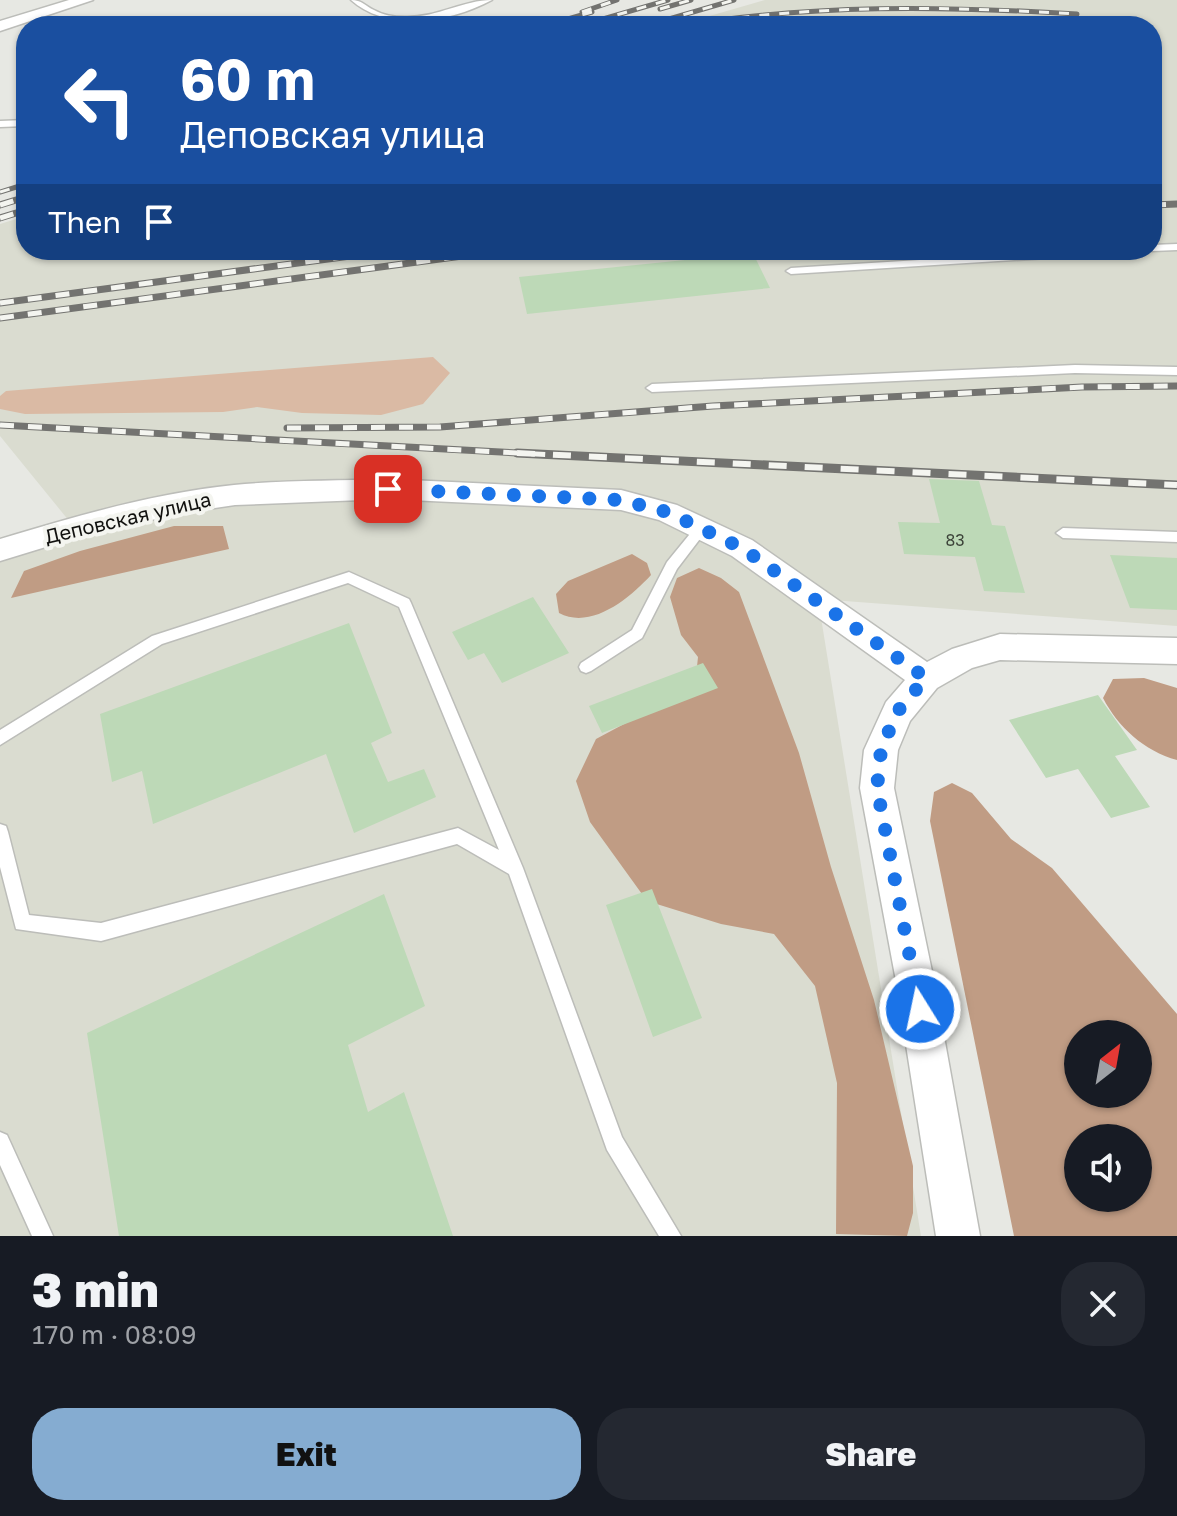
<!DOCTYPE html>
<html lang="en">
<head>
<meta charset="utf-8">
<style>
	:root { --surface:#171b24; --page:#242831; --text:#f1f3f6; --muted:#9ea1a6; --accent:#85acd1 }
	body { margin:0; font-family:"Golos Text",sans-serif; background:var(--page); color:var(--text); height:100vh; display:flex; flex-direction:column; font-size:30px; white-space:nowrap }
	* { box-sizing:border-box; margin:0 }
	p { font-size:26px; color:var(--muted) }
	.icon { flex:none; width:44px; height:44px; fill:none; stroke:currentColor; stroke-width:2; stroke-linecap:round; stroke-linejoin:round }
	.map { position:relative; height:1236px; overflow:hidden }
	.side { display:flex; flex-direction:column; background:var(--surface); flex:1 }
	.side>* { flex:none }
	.hud { position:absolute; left:16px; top:16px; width:1146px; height:244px; border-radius:32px; box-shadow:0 2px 6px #0004; background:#1a4fa0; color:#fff; overflow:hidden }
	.needle { width:52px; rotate:31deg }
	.fabs { position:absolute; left:1064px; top:1020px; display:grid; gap:16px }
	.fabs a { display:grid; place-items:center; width:88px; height:88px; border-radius:50%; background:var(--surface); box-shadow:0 2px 6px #0004; font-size:40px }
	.pin { position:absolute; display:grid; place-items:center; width:68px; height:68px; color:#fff; margin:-34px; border-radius:16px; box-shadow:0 4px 12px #0006 }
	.me { position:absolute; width:88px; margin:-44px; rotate:350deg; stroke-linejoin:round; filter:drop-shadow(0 0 6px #0008) }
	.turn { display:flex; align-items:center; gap:28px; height:168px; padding:0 32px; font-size:36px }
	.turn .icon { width:104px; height:104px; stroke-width:2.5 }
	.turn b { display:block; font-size:56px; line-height:68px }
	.then { display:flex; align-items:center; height:76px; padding:0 32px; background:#0003; gap:16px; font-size:30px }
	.round { display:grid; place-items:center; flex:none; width:84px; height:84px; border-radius:32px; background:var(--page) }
	.summary { display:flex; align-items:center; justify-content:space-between; height:136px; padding:0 32px }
	h1 { font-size:48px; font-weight:800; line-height:60px }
	.cta { display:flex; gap:16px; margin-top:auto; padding:16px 32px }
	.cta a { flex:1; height:92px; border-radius:32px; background:var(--accent); color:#111; font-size:32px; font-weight:800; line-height:92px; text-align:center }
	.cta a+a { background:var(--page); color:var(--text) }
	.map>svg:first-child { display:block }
	.built { fill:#dadcd0 }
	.green { fill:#dabaa4 }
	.forest { fill:#c09c84; fill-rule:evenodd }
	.building { fill:#bdd9b7 }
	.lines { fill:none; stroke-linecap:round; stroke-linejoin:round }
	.service-casing { stroke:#bcbdb9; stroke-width:3 }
	.minor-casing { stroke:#bcbdb9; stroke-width:3 }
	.service { fill:#fff; fill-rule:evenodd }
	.minor { fill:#fff; fill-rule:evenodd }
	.rail-far2-casing { stroke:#737370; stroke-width:5 }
	.rail-far1-casing { stroke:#737370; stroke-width:7 }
	.rail-casing { stroke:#737370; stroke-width:9 }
	.rail-far2 { stroke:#f4f5f0; stroke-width:3; stroke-dasharray:10; stroke-linecap:butt }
	.rail-far1 { stroke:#f4f5f0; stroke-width:5; stroke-dasharray:14; stroke-linecap:butt }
	.rail { stroke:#f4f5f0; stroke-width:6; stroke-dasharray:18; stroke-linecap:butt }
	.route { stroke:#1a73e8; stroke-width:14; stroke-dasharray:0 25.2 }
	.labels { text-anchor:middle; stroke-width:8; stroke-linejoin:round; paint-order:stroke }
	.number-label { font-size:16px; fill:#3c4339 }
	.street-label { font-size:20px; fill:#11110f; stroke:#f4f5f0 }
</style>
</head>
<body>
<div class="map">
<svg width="1177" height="1236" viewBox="0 0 1177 1236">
	<rect width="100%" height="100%" fill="#e7e8e3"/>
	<path class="built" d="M765,0H1177V626L818,599L921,1236H0V550L74,527L0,436V224L26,216V250H1152V26H675Z"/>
	<path class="green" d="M433,357L450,373L423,404L381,415L302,413L257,407L223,412L25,414L0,409V396L6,391Z"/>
	<path class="forest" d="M174,526H223L229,549L11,598L24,571L80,551Z
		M632,554L647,563L651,575C629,599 591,630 559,613L556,594L568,581Z
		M699,568L721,578L739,592L799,753L831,867L874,1000L913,1166V1213L907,1236L836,1234L837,1083L815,986L774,934L721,924L647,901L590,822L576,781L596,739L695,686L698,657L681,635L670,597L677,578Z
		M1144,678L1177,688V760C1144,751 1118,727 1103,698L1113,679Z
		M952,783L972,793L1011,839L1052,868L1177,1014V1236H1014L930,821L934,792ZM1078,1034H1138V1094H1078ZM1078,1138H1138V1198H1078Z"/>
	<path class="building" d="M753,253L770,288L527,314L519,277Z
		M929,479L979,481L992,525L1005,526L1025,593L984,591L975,557L904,554L898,522L940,523Z
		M1110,555L1177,558V610L1130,608Z
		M533,597L569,653L502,683L484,653L468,660L452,632Z
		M349,623L392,733L371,743L388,782L424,769L436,797L354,833L326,754L153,824L142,771L112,782L100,714Z
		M703,663L718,688L602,733L589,706Z
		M1098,695L1137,750L1115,756L1150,807L1111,818L1078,769L1046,778L1009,720Z
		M652,889L702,1018L653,1037L606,905Z
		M384,894L425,1006L348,1045L368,1112L404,1092L453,1236H119L87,1033Z"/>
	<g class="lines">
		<defs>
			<path id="service" d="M351,0C362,0 365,6 374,10C383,15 394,17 405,17C436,18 463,0 492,0C451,22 388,33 351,0Z
				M26,120V126L0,127V121Z
				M1177,244V250L1152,251L1148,250H1152V245Z
				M1080,250H1133L1128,253L791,274L786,271L791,268Z
				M1075,365L1177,367V375L1075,373L652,392L646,388L652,384Z
				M703,522L709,527L677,569L642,638L591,671L586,673L581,671L579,667L581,663L632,630L667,562L698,524Z
				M1063,528L1177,532V542L1063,538L1056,533Z
				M349,572L409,599L411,603L523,868L622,1137L681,1236H659L607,1150L509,874L457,844L101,941L16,929L0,867V824L6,826L8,832L29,915L101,923L458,828L499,850L399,607L348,583L162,644L0,745V730L152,636Z
				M0,1132L7,1135L53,1236H32L0,1165Z"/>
			<path id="minor" d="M69,0H93L0,31V21Z
				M388,479L621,490L677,505L752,540L927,662L952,649L1000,634L1177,638V664L1000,660L972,668L937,688L910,721L898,750L894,788L934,981L980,1236H936L896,981L860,788L864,750L886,702L905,680L732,556L659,520L621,510L388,499L235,505L181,513L75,538L0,561V539C76,516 155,493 234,485C285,480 337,481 388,479Z"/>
		</defs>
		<use href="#service" class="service-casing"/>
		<use href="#minor" class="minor-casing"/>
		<use href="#service" class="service"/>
		<use href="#minor" class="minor"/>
		<defs>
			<path id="rail-far2" d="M660,9L691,0
				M582,12L617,0
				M544,26L592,12
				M579,26L668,0
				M645,26L734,0
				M680,26C812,4 943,6 1077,14
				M0,192L26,184"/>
			<path id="rail-far1" d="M0,205L26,197
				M1152,205L1177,204
				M0,218L26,210
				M0,303L395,250
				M0,318L507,250
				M0,425L554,455
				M287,428L440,427L713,406L1082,387L1177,386"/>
			<path id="rail" d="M517,453L1177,485"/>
		</defs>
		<use href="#rail-far2" class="rail-far2-casing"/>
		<use href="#rail-far1" class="rail-far1-casing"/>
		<use href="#rail" class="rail-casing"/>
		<use href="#rail-far2" class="rail-far2"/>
		<use href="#rail-far1" class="rail-far1"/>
		<use href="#rail" class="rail"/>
	</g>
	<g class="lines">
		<path class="route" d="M388,489L621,500L667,512L742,548L926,678L897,712L881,750L877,788L920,1009"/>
	</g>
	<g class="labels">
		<g class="number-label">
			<text x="955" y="546">83</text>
		</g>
		<g class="street-label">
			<text transform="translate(128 518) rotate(-13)" y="7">Деповская улица</text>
		</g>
	</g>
</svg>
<div class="fabs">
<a><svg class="needle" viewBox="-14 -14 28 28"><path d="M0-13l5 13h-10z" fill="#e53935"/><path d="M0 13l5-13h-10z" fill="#9ea1a6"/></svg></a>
<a><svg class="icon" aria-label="sound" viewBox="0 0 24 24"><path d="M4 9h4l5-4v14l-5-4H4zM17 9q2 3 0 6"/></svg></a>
</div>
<div class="pin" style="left:388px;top:489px;background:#d93025"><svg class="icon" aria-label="arrive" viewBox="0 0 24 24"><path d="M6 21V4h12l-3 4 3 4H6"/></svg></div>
<svg class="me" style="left:920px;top:1009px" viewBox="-20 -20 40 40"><circle r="17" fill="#1a73e8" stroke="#fff" stroke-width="3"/><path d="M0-11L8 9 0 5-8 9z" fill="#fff"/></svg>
<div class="hud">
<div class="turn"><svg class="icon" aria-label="left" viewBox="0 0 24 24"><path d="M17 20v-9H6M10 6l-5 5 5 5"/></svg><div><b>60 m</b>Деповская улица</div></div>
<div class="then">Then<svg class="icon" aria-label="arrive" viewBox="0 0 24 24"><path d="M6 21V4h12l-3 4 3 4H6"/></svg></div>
</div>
</div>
<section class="side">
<div class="summary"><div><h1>3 min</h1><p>170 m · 08:09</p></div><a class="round"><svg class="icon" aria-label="close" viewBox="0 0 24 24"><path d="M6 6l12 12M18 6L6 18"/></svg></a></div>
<div class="cta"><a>Exit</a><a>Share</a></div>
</section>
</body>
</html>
